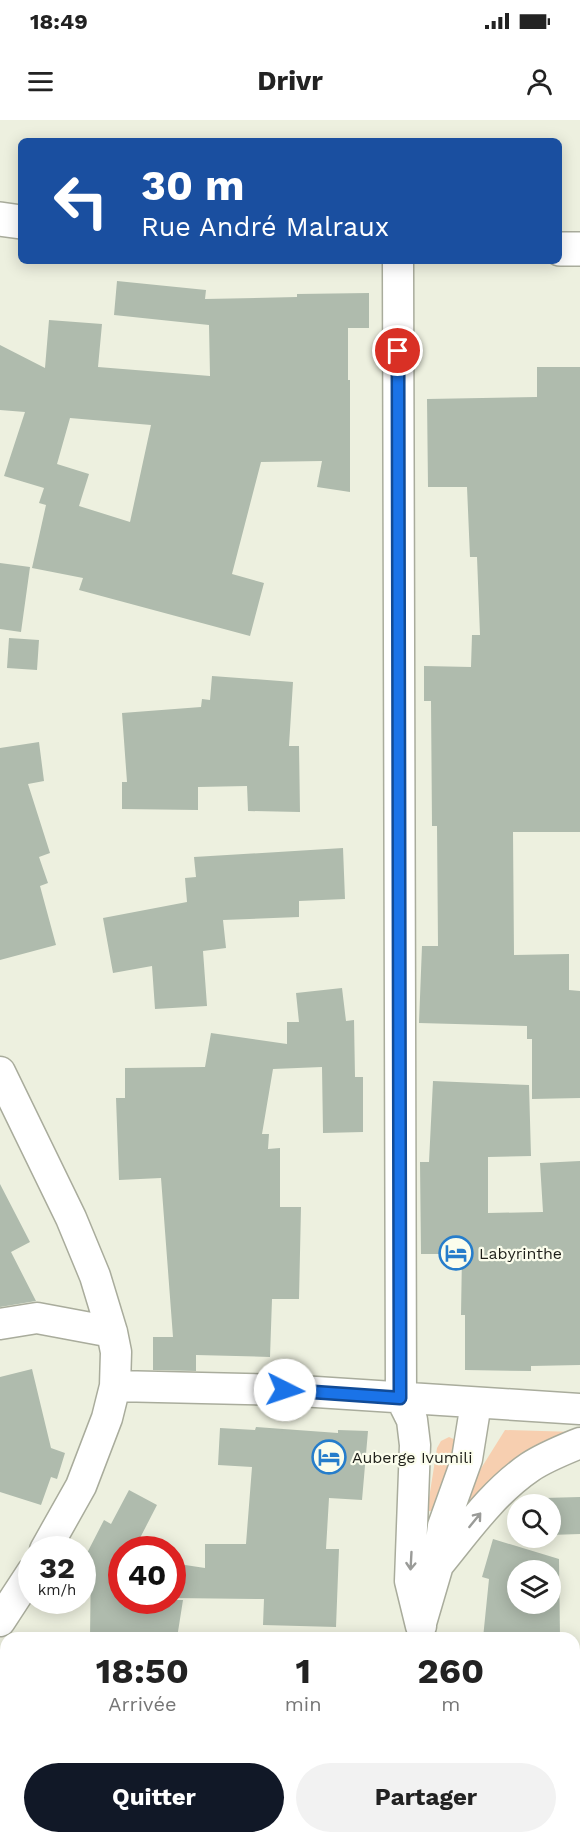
<!DOCTYPE html>
<html lang="fr">
<head>
<meta charset="utf-8">
<style>
	:root { --surface:#fff; --page:#f2f2f2; --text:#222; --muted:#767676; --accent:#111827 }
	body { margin:0; font-family:"Work Sans",sans-serif; background:var(--page); color:var(--text); height:100vh; display:flex; flex-direction:column; font-size:22px; white-space:nowrap }
	* { box-sizing:border-box; margin:0 }
	p { font-size:20px; color:var(--muted) }
	.icon { flex:none; width:33px; height:33px; fill:none; stroke:currentColor; stroke-width:2; stroke-linecap:round; stroke-linejoin:round }
	.map { position:relative; flex:1; overflow:hidden }
	.drawer { position:absolute; left:0px; top:1512px; width:580px; height:212px; display:flex; flex-direction:column; background:var(--surface); border-radius:18px 18px 0 0; box-shadow:0 3px 15px #0003 }
	.drawer>* { flex:none }
	.banner { position:absolute; left:18px; top:18px; width:544px; height:126px; border-radius:9px; box-shadow:0 3px 15px #0003; background:#1a4fa0; color:#fff; overflow:hidden }
	.controls { position:absolute; left:507px; top:1374px; display:grid; gap:12px }
	.controls a { display:grid; place-items:center; width:54px; height:54px; border-radius:50%; background:var(--surface); box-shadow:0 3px 15px #0003; font-size:30px }
	.speed { position:absolute; left:18px; top:1416px; display:flex; gap:12px; font-size:30px; font-weight:700; text-align:center }
	.speed>* { display:grid; place-content:center; width:78px; height:78px; border-radius:50%; background:var(--surface); box-shadow:0 3px 15px #0003; line-height:1 }
	.speed small { font-size:15px; font-weight:400 }
	.speed .limit { border:9px solid #d22; background:#fff; color:#111 }
	.pin { position:absolute; display:grid; place-items:center; width:51px; height:51px; color:#fff; margin:-26px; border:3px solid #fff; border-radius:50%; box-shadow:0 2px 6px #0007 }
	.me { position:absolute; width:66px; margin:-33px; rotate:94deg; stroke-linejoin:round; filter:drop-shadow(0 0 4px #0008) }
	.turn { display:flex; align-items:center; gap:21px; height:126px; padding:0 24px; font-size:27px }
	.turn .icon { width:78px; height:78px; stroke-width:2.5 }
	.turn b { display:block; font-size:42px; line-height:51px }
	.eta { display:flex; justify-content:space-evenly; align-items:center; height:102px; text-align:center }
	.eta b { font-size:36px; font-weight:700; line-height:42px }
	.primary-button { display:flex; gap:12px; margin-top:auto; padding:12px 24px }
	.primary-button a { flex:1; height:69px; border-radius:36px; background:var(--accent); color:#fff; font-size:24px; font-weight:700; line-height:69px; text-align:center }
	.primary-button a+a { background:var(--page); color:var(--text) }
	.status { display:flex; justify-content:space-between; align-items:center; height:42px; padding:0 30px; background:var(--surface); direction:ltr }
	.status svg { height:16px; fill:currentColor }
	header { display:flex; justify-content:space-between; align-items:center; height:78px; padding:0 24px; background:var(--surface); font-size:27px; font-weight:700 }
	.map>svg:first-child { display:block }
	.green { fill:#f7cfb0 }
	.building { fill:#afbbad; fill-rule:evenodd }
	.lines { fill:none; stroke-linecap:round; stroke-linejoin:round }
	.minor-casing { stroke:#a9ac9c; stroke-width:33 }
	.major-casing { stroke:#a9ac9c; stroke-width:36 }
	.minor { stroke:#fff; stroke-width:30 }
	.major { stroke:#fff; stroke-width:33 }
	.oneway { stroke:#9a9b98 }
	.route-casing { stroke:#114b97; stroke-width:15 }
	.route { stroke:#1a73e8; stroke-width:10 }
	.labels { text-anchor:middle; stroke-width:4.5; stroke-linejoin:round; paint-order:stroke }
	.poi-label { font-size:16px; fill:#1f201a; stroke:#fbfdec; text-anchor:start }
</style>
</head>
<body>
<div class="status"><b>18:49</b><svg viewBox="0 0 49 12"><path d="M0 12V9h3v3zM5 12V6h3v6zM10 12V3h3v9zM15 12V0h3v12zM26 1h20v11H26zM47 4h2v5h-2z"/></svg></div>
<header><svg class="icon" aria-label="menu" viewBox="0 0 24 24"><path d="M4 6h16M4 12h16M4 18h16"/></svg>Drivr<svg class="icon" aria-label="person" viewBox="0 0 24 24"><circle cx="12" cy="8" r="4"/><path d="M4 21q1-7 8-7t8 7"/></svg></header>
<div class="map">
<svg width="580" height="1723" viewBox="0 0 580 1723">
	<rect width="100%" height="100%" fill="#edf0df"/>
	<path class="green" d="M505,1310L576,1312L462,1395L470,1366Z
		M449,1317L458,1321L437,1391H427L437,1328L441,1321Z"/>
	<path class="building" d="M117,161L206,170L205,179L297,177V174L369,173V208H348V260H350V372L317,367L322,341L261,342L232,454L264,463L250,516L79,470L83,458L32,448L46,385L39,383L44,368L4,356L25,292L0,290V225L45,248L49,200L102,204L98,247L210,256L209,205L114,195ZM70,298L151,305L130,402L79,386L89,354L57,344Z
		M537,247H580V712H513L514,835L569,834V870L580,871V978L532,979V919H527V906L419,903L422,826H438L437,706H432L431,581H424V546L471,547L472,515H480L477,437H470L467,367H428L427,279L537,277Z
		M0,443L30,447L21,512L0,509Z
		M9,518L39,520L37,550L7,548Z
		M212,556L293,562L289,626H299L300,692L248,691L247,666L198,667V690L122,689V662H127L122,593L201,587L202,579L210,580Z
		M39,622L44,661L28,664L50,733L39,737L48,763L40,766L56,825L0,840V628Z
		M343,728L345,779L299,781V797L223,800L226,828L203,831L207,886L155,889L152,846L113,853L103,798L187,782L185,758L196,757L194,737Z
		M342,868L346,901L354,900L355,957H363V1012L323,1013L322,947L273,949L262,1014H269L268,1029L280,1028V1087H301L299,1179H272L270,1237L196,1235V1251L153,1250V1217H173L161,1058L119,1060L116,978H125V948L205,947L211,913L287,924V902H299L296,873Z
		M433,961L529,965L531,1036L488,1037V1093L543,1092L540,1043L580,1041V1245L531,1246V1251L465,1250V1195H461L462,1134H421L420,1042H429Z
		M0,1064L30,1122L11,1132L36,1181L0,1187Z
		M32,1249L51,1328L65,1333L57,1359L51,1357L41,1385L0,1372V1257Z
		M256,1307L338,1313V1310L368,1311L362,1380L329,1378L326,1429H339L336,1507L263,1505L264,1479L172,1478V1443L205,1448V1424H246L252,1347L218,1345L220,1308L255,1310Z
		M129,1370L157,1385L140,1418L163,1430H122V1480H183L177,1518H90L91,1440L85,1437L104,1400L111,1404Z
		M580,1377V1414L550,1415V1384H544V1378Z
		M493,1419L559,1439L560,1518H483L489,1459L482,1457ZM518,1450H550V1484H518Z"/>
	<g class="lines">
		<defs>
			<path id="minor" d="M398,141L401,1278L412,1300L415,1325L410,1461L421,1506
				M0,952L71,1098L95,1156L112,1212L116,1232L115,1266L107,1298L81,1366L45,1430
				M0,1204L37,1198L112,1212
				M115,1266L285,1270L580,1289
				M438,1445C466,1411 493,1372 530,1347C545,1337 563,1330 580,1323
				M0,1501L32,1452
				M421,1503L438,1445L443,1406L467,1339L476,1283
				M419,1723V1718"/>
			<path id="major" d="M0,99L21,102
				M560,129H580"/>
		</defs>
		<use href="#minor" class="minor-casing"/>
		<use href="#major" class="major-casing"/>
		<use href="#minor" class="minor"/>
		<use href="#major" class="major"/>
	</g>
	<defs><path id="oneway-shaft" d="M-6 0H5M1.5-3L5.5 0L1.5 3" fill="none" stroke-width="1.6" stroke-linecap="round" stroke-linejoin="round" transform="scale(1.5)"/></defs>
	<g class="oneway">
		<use href="#oneway-shaft" transform="translate(475 1400) rotate(-51)"/>
		<use href="#oneway-shaft" transform="translate(411 1441) rotate(93)"/>
	</g>
	<g class="lines">
		<defs>
			<path id="route" d="M285,1270L400,1278L398,231"/>
		</defs>
		<use href="#route" class="route-casing"/>
		<use href="#route" class="route"/>
	</g>
	<defs>
		<symbol id="hotel-ring" viewBox="-11 -11 22 22"><circle r="9.5" fill="#fbfdec" stroke="#267dcb" stroke-width="1.5"/><path d="M-6-4.5h1.5V1H6V5H4.5V3h-9V5H-6ZM-4 0a1.8 1.8 0 1 1 3.6 0ZM.5 0V-2.5h3Q6-2.5 6 0Z" fill="#267dcb"/></symbol>
	</defs>
	<g fill-rule="evenodd">
		<use href="#hotel-ring" x="437" y="1114" width="38" height="38"/>
		<use href="#hotel-ring" x="310" y="1318" width="38" height="38"/>
	</g>
	<g class="labels">
		<g class="poi-label">
			<text x="479" y="1139">Labyrinthe</text>
			<text x="352" y="1343">Auberge Ivumili</text>
		</g>
	</g>
</svg>
<div class="controls">
<a><svg class="icon" aria-label="search" viewBox="0 0 24 24"><circle cx="10" cy="10" r="6"/><path d="M15 15l6 6"/></svg></a>
<a><svg class="icon" aria-label="layers" viewBox="0 0 24 24"><path d="M12 4l9 5-9 5-9-5zM3 14l9 5 9-5"/></svg></a>
</div>
<div class="speed"><div>32<small>km/h</small></div><div class="limit">40</div></div>
<div class="pin" style="left:398px;top:231px;background:#d93025"><svg class="icon" aria-label="arrive" viewBox="0 0 24 24"><path d="M6 21V4h12l-3 4 3 4H6"/></svg></div>
<svg class="me" style="left:285px;top:1270px" viewBox="-20 -20 40 40"><circle r="19" fill="#fff"/><path d="M0-13L10 11 0 6-10 11z" fill="#1a73e8"/></svg>
<div class="banner">
<div class="turn"><svg class="icon" aria-label="left" viewBox="0 0 24 24"><path d="M17 20v-9H6M10 6l-5 5 5 5"/></svg><div><b>30 m</b>Rue André Malraux</div></div>
</div>
<section class="drawer">
<div class="eta">
<div><b>18:50</b><p>Arrivée</p></div>
<div><b>1</b><p>min</p></div>
<div><b>260</b><p>m</p></div>
</div>
<div class="primary-button"><a>Quitter</a><a>Partager</a></div>
</section>
</div>
</body>
</html>
